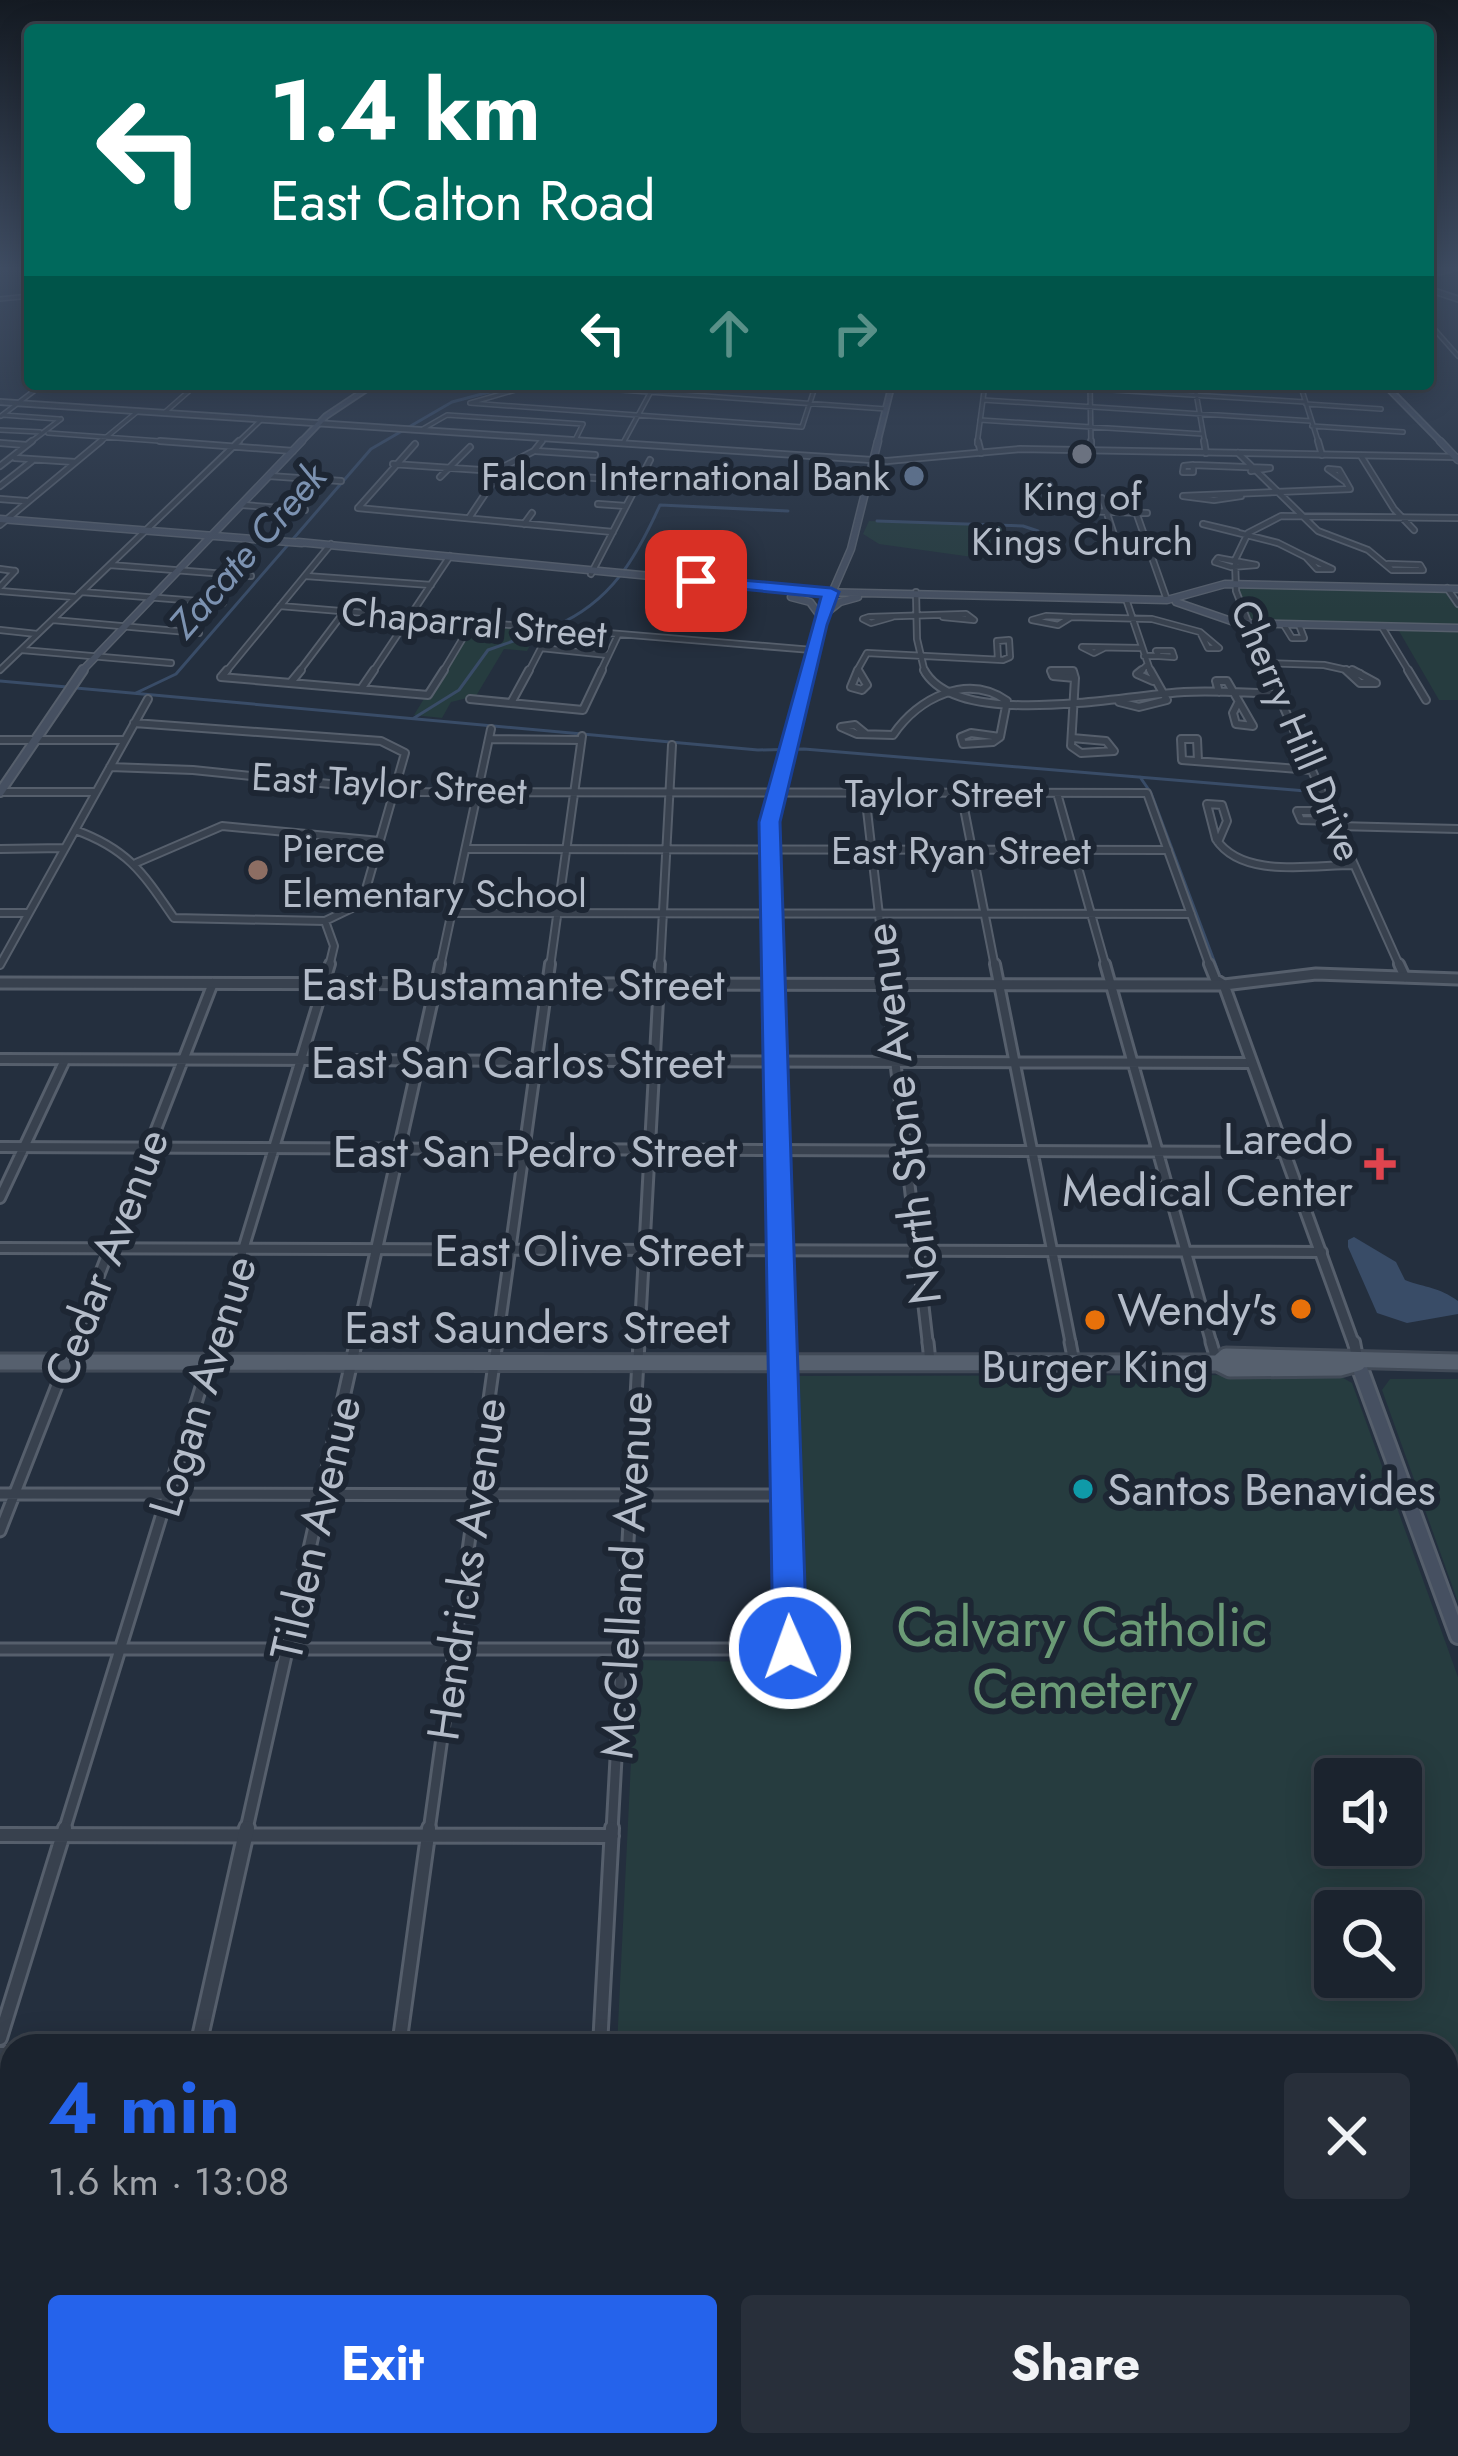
<!DOCTYPE html>
<html lang="en">
<head>
<meta charset="utf-8">
<style>
	:root { --surface:#1b232e; --page:#282f3a; --text:#f1f3f6; --muted:#a0a4aa; --line:#39404a; --accent:#2563eb }
	body { margin:0; font-family:Jost,sans-serif; background:var(--page); color:var(--text); height:100vh; display:flex; flex-direction:column; font-size:45px; white-space:nowrap }
	* { box-sizing:border-box; margin:0 }
	p { font-size:39px; color:var(--muted) }
	.icon { flex:none; width:66px; height:66px; fill:none; stroke:currentColor; stroke-width:2; stroke-linecap:round; stroke-linejoin:round }
	.map { position:relative; flex:1; overflow:hidden }
	.side { position:absolute; left:0px; top:2034px; width:1458px; height:423px; display:flex; flex-direction:column; background:var(--surface); border-radius:36px 36px 0 0; box-shadow:0 6px 30px #0003,0 0 0 3px var(--line) }
	.side>* { flex:none }
	.banner { position:absolute; left:24px; top:24px; width:1410px; height:366px; border-radius:12px; box-shadow:0 6px 30px #0003,0 0 0 3px var(--line); background:#00695c; color:#fff; overflow:hidden }
	.tools { position:absolute; left:1314px; top:1758px; display:grid; gap:24px }
	.tools a { display:grid; place-items:center; width:108px; height:108px; border-radius:12px; background:var(--surface); box-shadow:0 6px 30px #0003,0 0 0 3px var(--line); font-size:60px }
	.pin { position:absolute; display:grid; place-items:center; width:102px; height:102px; color:#fff; margin:-51px; border-radius:24px; box-shadow:0 6px 18px #0006 }
	.me { position:absolute; width:132px; margin:-66px; rotate:358deg; stroke-linejoin:round; filter:drop-shadow(0 0 9px #0008) }
	.turn { display:flex; align-items:center; gap:42px; height:252px; padding:0 48px; font-size:54px }
	.turn .icon { width:156px; height:156px; stroke-width:2.5 }
	.turn b { display:block; font-size:84px; line-height:102px }
	.lanes { display:flex; align-items:center; height:114px; padding:0 48px; background:#0003; justify-content:center; gap:60px; direction:ltr }
	.lanes .off { opacity:.35 }
	.round { display:grid; place-items:center; flex:none; width:126px; height:126px; border-radius:12px; background:var(--page) }
	.head { display:flex; align-items:center; justify-content:space-between; height:204px; padding:0 48px }
	h1 { font-size:72px; font-weight:700; line-height:90px; color:var(--accent) }
	.primary-button { display:flex; gap:24px; margin-top:auto; padding:24px 48px }
	.primary-button a { flex:1; height:138px; border-radius:12px; background:var(--accent); color:#fff; font-size:48px; font-weight:700; line-height:138px; text-align:center }
	.primary-button a+a { background:var(--page); color:var(--text) }
	.map>svg:first-child { display:block }
	.green { fill:#263c3f; fill-rule:evenodd }
	.water { fill:#394c67 }
	.lines { fill:none; stroke-linecap:round; stroke-linejoin:round }
	.stream { stroke:#394c67; stroke-width:3 }
	.minor-far5-casing { stroke:#565f6c; stroke-width:6 }
	.minor-far4-casing { stroke:#565f6c; stroke-width:8 }
	.minor-far3-casing { stroke:#565f6c; stroke-width:10 }
	.minor-far2-casing { stroke:#565f6c; stroke-width:14 }
	.minor-far1-casing { stroke:#565f6c; stroke-width:15 }
	.minor-casing { stroke:#565f6c; stroke-width:18 }
	.tertiary-far3-casing { stroke:#565f6c; stroke-width:8 }
	.tertiary-far2-casing { stroke:#565f6c; stroke-width:15 }
	.tertiary-far1-casing { stroke:#565f6c; stroke-width:16 }
	.tertiary-casing { stroke:#565f6c; stroke-width:20 }
	.secondary-far4-casing { stroke:#565f6c; stroke-width:8 }
	.secondary-far3-casing { stroke:#565f6c; stroke-width:9 }
	.secondary-far2-casing { stroke:#565f6c; stroke-width:12 }
	.secondary-far1-casing { stroke:#565f6c; stroke-width:16 }
	.secondary-casing { stroke:#565f6c; stroke-width:20 }
	.primary-casing { stroke:#414a57; stroke-width:21 }
	.minor-far5 { stroke:#38414e; stroke-width:3 }
	.minor-far4 { stroke:#38414e; stroke-width:4.5 }
	.minor-far3 { stroke:#38414e; stroke-width:6 }
	.minor-far2 { stroke:#38414e; stroke-width:8 }
	.minor-far1 { stroke:#38414e; stroke-width:9 }
	.minor { stroke:#38414e; stroke-width:12 }
	.tertiary-far3 { stroke:#38414e; stroke-width:4.5 }
	.tertiary-far2 { stroke:#38414e; stroke-width:9 }
	.tertiary-far1 { stroke:#38414e; stroke-width:10 }
	.tertiary { stroke:#38414e; stroke-width:14 }
	.secondary-far4 { stroke:#465061; stroke-width:4.5 }
	.secondary-far3 { stroke:#465061; stroke-width:6 }
	.secondary-far2 { stroke:#465061; stroke-width:8 }
	.secondary-far1 { stroke:#465061; stroke-width:10 }
	.secondary { stroke:#465061; stroke-width:14 }
	.primary { stroke:#56606e; stroke-width:15 }
	.route { fill:#2563eb; stroke:#184099; stroke-width:3 }
	.worship-dot { fill:#6b7280; stroke:#1d2633; stroke-width:4.5 }
	.service-dot { fill:#5c6f8a; stroke:#1d2633; stroke-width:4.5 }
	.education-dot { fill:#8d6e63; stroke:#1d2633; stroke-width:4.5 }
	.health-dot { fill:#e0444e; stroke:#1d2633; stroke-width:4.5 }
	.food-dot { fill:#e8710a; stroke:#1d2633; stroke-width:4.5 }
	.culture-dot { fill:#0f9aa8; stroke:#1d2633; stroke-width:4.5 }
	.labels { text-anchor:middle; stroke-width:12; stroke-linejoin:round; paint-order:stroke }
	.far-poi-label { font-size:39px; fill:#b4bcc9; stroke:#1d2633; text-anchor:end }
	.far-water-label { font-size:39px; font-style:italic; fill:#7c92b1; stroke:#1d2633 }
	.far-street-label { font-size:39px; fill:#b4bcc9; stroke:#1d2633 }
	.street-label { font-size:45px; fill:#b4bcc9; stroke:#1d2633 }
	.poi-label { font-size:45px; fill:#b4bcc9; stroke:#1d2633; text-anchor:end }
	.near-park-label { font-size:54px; fill:#6b9a76; stroke:#1d2633 }
</style>
</head>
<body>
<div class="map">
<svg width="1458" height="2456" viewBox="0 0 1458 2456">
	<rect width="100%" height="100%" fill="#242f3e"/>
	<path class="green" d="M869,521L1004,524L1001,561L879,544L863,534Z
		M1237,586L1443,590L1458,608V627L1251,621Z
		M474,626L549,631L535,636L527,651L504,649L476,696L451,702L442,718L414,715L425,697L432,695Z
		M1458,630V700H1439L1399,631Z
		M1338,1375L1352,1383L1458,1677V2456H597L598,2445H1446V2046H617L636,1660L770,1662L771,1669L803,1668L794,1376ZM1335,1779H1401V1845H1335ZM1335,1911H1401V1977H1335Z
		M1390,1379H1458V1602L1382,1390Z"/>
	<path class="water" d="M1354,1237L1396,1262L1405,1280C1426,1288 1439,1287 1458,1301V1314L1407,1323L1377,1313L1348,1247V1240Z"/>
	<g class="lines">
		<path class="stream" d="M877,521L1023,526L1038,531
			M555,626C611,602 636,558 660,505L788,511
			M0,681L67,687
			M76,688L758,750L804,749L1306,791
			M136,693L176,674L371,449L452,402L520,384
			M414,718L459,690L488,650L542,631
			M1140,777L1151,793L1219,974"/>
		<defs>
			<path id="minor-far5" d="M0,299L30,296
				M1428,322L1458,356
				M537,384L886,409
				M785,384L816,386
				M1017,384L1305,402
				M1300,384L1319,444
				M1301,384L1358,387
				M1090,385L1091,444
				M1195,387L1205,444
				M983,400L1311,421
				M470,403L802,427L816,384
				M470,403L536,384
				M1306,404L1381,409
				M164,413L197,384
				M3,415L59,419
				M1,416L43,384
				M980,420L1203,434
				M1312,426L1403,432
				M0,430L40,432
				M421,430L447,415L583,424L575,440
				M48,433L201,444
				M0,443L16,444
				M623,443L655,384
				M28,444L61,419
				M98,444L138,411
				M236,444L262,419
				M539,444L544,438
				M977,444L985,384"/>
			<path id="minor-far4" d="M160,441L293,451
				M978,441L981,453
				M1091,441V451
				M1204,441L1206,453
				M1318,441L1322,455
				M0,443L26,445
				M536,451L595,455
				M1238,453L1318,531L1368,550L1392,570H1423L1420,565L1388,564
				M1361,456L1394,509L1414,530
				M15,458L75,462
				M393,464L639,481
				M1193,465L1270,468L1251,471
				M1193,465V472H1183L1184,466Z
				M0,466L32,441
				M1328,469L1339,470L1346,482Z
				M269,476L341,481
				M440,477L470,447
				M0,486L32,461
				M548,486L554,475
				M1241,496L1214,500L1183,496L1350,489L1346,482
				M1102,498L1116,541L1151,554
				M0,499L26,501
				M598,504L626,506
				M242,505L305,510
				M359,507L415,444
				M358,508L613,532
				M1081,511L1147,513
				M1136,512L1167,600
				M469,518L503,467L534,451L542,441
				M524,524L532,513
				M0,525L101,441
				M1237,532L1203,524L1278,543L1306,557
				M1306,557L1332,569H1317Z
				M1218,558L1256,565L1231,567L1215,562Z
				M110,565L251,576
				M0,569L15,571
				M591,574L650,460
				M306,576L431,585
				M0,587L15,571
				M1447,588L1458,604
				M0,591L74,597
				M82,592L223,603
				M916,592L917,639L925,673
				M1126,599L1151,673
				M280,606L812,650
				M1046,616L1071,617L1058,625L1032,620Z
				M892,617L871,623L863,619L869,617L966,614L974,620L943,617
				M1071,617L1152,619L1200,632
				M53,620L199,633
				M1284,625L1292,638H1304L1299,625
				M1382,627L1410,673
				M0,630L37,634
				M1200,632L1219,648H1208Z
				M1104,648L1094,653L1082,647L1141,648
				M22,650L171,663
				M1156,651H1172L1174,657L1159,656Z
				M1144,656H1159
				M1264,663L1324,665L1360,673
				M858,669L867,653L1003,660L1010,657L1009,640L997,641L998,659
				M0,670L239,441
				M225,673L331,544
				M298,673L344,612
				M372,673L450,556
				M442,673L472,623
				M528,673L541,648L608,655
				M600,673L618,635
				M1052,673H1073
				M1139,673L1147,665
				M1268,673L1236,591L1235,560L1248,533L1281,516L1458,518"/>
			<path id="minor-far3" d="M858,670L851,687L862,690L867,685L858,670
				M924,670C957,731 1125,695 1184,692C1215,690 1247,693 1278,694
				M1142,670L1137,674L1153,681
				M1267,670L1400,967
				M1346,670L1360,683H1376L1352,670
				M1408,670L1426,700
				M1051,671H1073L1075,678L1053,676Z
				M222,676L227,670
				M221,677L428,695L444,670
				M292,681L301,670
				M361,689L374,670
				M1219,692L1216,681H1227L1253,726L1236,724L1233,713L1238,703
				M470,699L583,710L602,670
				M1119,702L1139,707L1167,700L1150,670
				M511,703L529,670
				M134,723L381,741L405,753L364,896L352,908L325,921L334,946L329,967
				M971,733L1000,737L993,742L963,744L961,737Z
				M866,734L855,725L841,727L857,734L893,735C918,698 967,673 1007,701L1000,737
				M1072,738L1106,741L1114,751L1081,753L1071,746L1075,678
				M489,739L581,740
				M0,740H124
				M1198,761L1197,739H1181L1182,760L1311,770
				M110,767L193,770L408,792L1147,793L1210,967
				M0,792H94
				M865,793L885,967
				M961,793L995,967
				M1057,793L1106,967
				M1330,811H1297L1301,820L1334,821
				M1337,826L1458,829
				M75,830C128,849 143,873 174,918L325,921
				M1218,842L1227,821L1222,805L1207,804L1216,839C1242,879 1312,865 1353,865
				M0,849L64,848
				M466,849L1168,850
				M136,863L222,826L380,841
				M0,913H28
				M452,913L1191,914
				M0,965L148,699
				M440,967L491,729
				M550,967L582,736
				M660,967L672,745"/>
			<path id="minor-far2" d="M884,964L928,1345
				M995,964L1071,1345
				M1105,964L1212,1345
				M1209,964L1215,979L1223,984
				M1399,964L1405,977
				M436,984L440,964
				M0,1059L1252,1063
				M0,1147L1285,1152
				M0,1198L65,1060
				M0,1248L1322,1252
				M72,1345L213,983
				M214,1345L330,964
				M497,1345L550,964
				M639,1345L660,964"/>
			<path id="minor-far1" d="M928,1342L930,1362
				M1070,1342L1074,1362
				M1211,1342L1217,1362
				M0,1494L786,1495
				M0,1531L74,1342
				M0,1649H790L786,1364
				M64,1831L215,1342
				M429,1831L497,1342
				M612,1831L639,1342"/>
			<path id="minor" d="M0,1835L612,1836
				M0,2038L65,1828
				M399,2046L429,1828
				M600,2046L612,1828
				M0,2054H12
				M0,2320L12,2321
				M578,2445V2456
				M342,2456L344,2445"/>
			<path id="tertiary-far3" d="M1428,289L1458,299
				M0,402L887,461L1020,449L1456,457"/>
			<path id="tertiary-far2" d="M0,983L1224,985L1316,974L1458,979
				M1224,985L1354,1345
				M355,1345L436,984"/>
			<path id="tertiary-far1" d="M1354,1342L1358,1363
				M246,1831L356,1342"/>
			<path id="tertiary" d="M198,2046L247,1828
				M107,2456L110,2445"/>
			<path id="secondary-far4" d="M1428,275L1458,267
				M1384,384L1443,444
				M299,444L326,416L374,384
				M877,444L892,384"/>
			<path id="secondary-far3" d="M1440,441L1458,460
				M0,519L302,543
				M298,542L817,592L1167,600L1225,584L1458,589
				M791,597L810,602L821,617
				M1176,602L1237,623L1458,628
				M821,617L840,602L858,597
				M80,673L302,441
				M806,673L818,625L851,549L878,441"/>
			<path id="secondary-far2" d="M0,792L83,670
				M774,967L770,822L807,670"/>
			<path id="secondary-far1" d="M774,964L785,1345"/>
			<path id="secondary" d="M785,1342L786,1363
				M1358,1363L1458,1636"/>
			<path id="primary" d="M0,1362L1218,1363L1230,1369L1340,1368L1358,1363
				M1218,1363L1226,1356L1458,1362"/>
		</defs>
		<use href="#minor-far5" class="minor-far5-casing"/>
		<use href="#minor-far4" class="minor-far4-casing"/>
		<use href="#minor-far3" class="minor-far3-casing"/>
		<use href="#minor-far2" class="minor-far2-casing"/>
		<use href="#minor-far1" class="minor-far1-casing"/>
		<use href="#minor" class="minor-casing"/>
		<use href="#tertiary-far3" class="tertiary-far3-casing"/>
		<use href="#tertiary-far2" class="tertiary-far2-casing"/>
		<use href="#tertiary-far1" class="tertiary-far1-casing"/>
		<use href="#tertiary" class="tertiary-casing"/>
		<use href="#secondary-far4" class="secondary-far4-casing"/>
		<use href="#secondary-far3" class="secondary-far3-casing"/>
		<use href="#secondary-far2" class="secondary-far2-casing"/>
		<use href="#secondary-far1" class="secondary-far1-casing"/>
		<use href="#secondary" class="secondary-casing"/>
		<use href="#primary" class="primary-casing"/>
		<use href="#minor-far5" class="minor-far5"/>
		<use href="#minor-far4" class="minor-far4"/>
		<use href="#minor-far3" class="minor-far3"/>
		<use href="#minor-far2" class="minor-far2"/>
		<use href="#minor-far1" class="minor-far1"/>
		<use href="#minor" class="minor"/>
		<use href="#tertiary-far3" class="tertiary-far3"/>
		<use href="#tertiary-far2" class="tertiary-far2"/>
		<use href="#tertiary-far1" class="tertiary-far1"/>
		<use href="#tertiary" class="tertiary"/>
		<use href="#secondary-far4" class="secondary-far4"/>
		<use href="#secondary-far3" class="secondary-far3"/>
		<use href="#secondary-far2" class="secondary-far2"/>
		<use href="#secondary-far1" class="secondary-far1"/>
		<use href="#secondary" class="secondary"/>
		<use href="#primary" class="primary"/>
	</g>
	<linearGradient id="sky" x2="0" y2="1"><stop stop-color="#141a22"/><stop offset="0.44" stop-color="#3f4d63"/><stop offset="1" stop-color="#3f4d63" stop-opacity="0"/></linearGradient>
	<rect width="1458" height="609" fill="url(#sky)"/>
	<path class="route" d="M696,576L831,588L839,592L827,625L780,822L807,1648L802,1661L790,1666L778,1661L773,1648L759,822L821,597L690,584L688,581Z"/>
	<circle class="worship-dot" cx="1082" cy="454" r="12"/>
	<circle class="service-dot" cx="914" cy="476" r="12"/>
	<circle class="education-dot" cx="258" cy="870" r="12"/>
	<path class="health-dot" d="M1374 1146h12v12h12v12h-12v12h-12v-12h-12v-12h12z"/>
	<g class="food-dot">
		<circle cx="1301" cy="1309" r="12"/>
		<circle cx="1095" cy="1320" r="12"/>
	</g>
	<circle class="culture-dot" cx="1083" cy="1489" r="12"/>
	<g class="labels">
		<g class="far-poi-label">
			<text x="890" y="490">Falcon International Bank</text>
			<text x="1082" y="510" text-anchor="middle">King of<tspan x="1082" dy="45">Kings Church</tspan></text>
			<text x="282" y="862" text-anchor="start">Pierce<tspan x="282" dy="45">Elementary School</tspan></text>
		</g>
		<g class="far-water-label">
			<text transform="translate(247 550) rotate(-49)" y="14">Zacate Creek</text>
		</g>
		<g class="far-street-label">
			<text transform="translate(474 622) rotate(5)" y="14">Chaparral Street</text>
			<text transform="translate(1297 730) rotate(67)" y="14">Cherry Hill Drive</text>
			<text transform="translate(389 783) rotate(3)" y="14">East Taylor Street</text>
			<text x="944" y="807">Taylor Street</text>
			<text x="961" y="864">East Ryan Street</text>
		</g>
		<g class="street-label">
			<text x="513" y="1000">East Bustamante Street</text>
			<text x="518" y="1078">East San Carlos Street</text>
			<text transform="translate(902 1114) rotate(-97)" y="16">North Stone Avenue</text>
			<text x="535" y="1167">East San Pedro Street</text>
			<text x="589" y="1266">East Olive Street</text>
			<text transform="translate(106 1257) rotate(-69)" y="16">Cedar Avenue</text>
			<text x="537" y="1343">East Saunders Street</text>
			<text transform="translate(202 1386) rotate(-73)" y="16">Logan Avenue</text>
			<text transform="translate(315 1528) rotate(-77)" y="16">Tilden Avenue</text>
			<text transform="translate(466 1569) rotate(-82)" y="16">Hendricks Avenue</text>
			<text transform="translate(626 1575) rotate(-87)" y="16">McClelland Avenue</text>
		</g>
		<g class="poi-label">
			<text x="1353" y="1154">Laredo<tspan x="1353" dy="52">Medical Center</tspan></text>
			<text x="1277" y="1325">Wendy's</text>
			<text x="1095" y="1382" text-anchor="middle">Burger King</text>
			<text x="1107" y="1505" text-anchor="start">Santos Benavides</text>
		</g>
		<g class="near-park-label">
			<text x="1082" y="1646">Calvary Catholic<tspan x="1082" dy="62">Cemetery</tspan></text>
		</g>
	</g>
</svg>
<div class="tools">
<a><svg class="icon" aria-label="sound" viewBox="0 0 24 24"><path d="M4 9h4l5-4v14l-5-4H4zM17 9q2 3 0 6"/></svg></a>
<a><svg class="icon" aria-label="search" viewBox="0 0 24 24"><circle cx="10" cy="10" r="6"/><path d="M15 15l6 6"/></svg></a>
</div>
<div class="pin" style="left:696px;top:581px;background:#d93025"><svg class="icon" aria-label="arrive" viewBox="0 0 24 24"><path d="M6 21V4h12l-3 4 3 4H6"/></svg></div>
<svg class="me" style="left:790px;top:1648px" viewBox="-20 -20 40 40"><circle r="17" fill="#2563eb" stroke="#fff" stroke-width="3"/><path d="M0-11L8 9 0 5-8 9z" fill="#fff"/></svg>
<div class="banner">
<div class="turn"><svg class="icon" aria-label="left" viewBox="0 0 24 24"><path d="M17 20v-9H6M10 6l-5 5 5 5"/></svg><div><b>1.4 km</b>East Calton Road</div></div>
<div class="lanes"><svg class="icon" aria-label="left" viewBox="0 0 24 24"><path d="M17 20v-9H6M10 6l-5 5 5 5"/></svg><svg class="icon off" aria-label="ahead" viewBox="0 0 24 24"><path d="M12 20V5M6 11l6-6 6 6"/></svg><svg class="icon off" aria-label="right" viewBox="0 0 24 24"><path d="M7 20v-9h11M14 6l5 5-5 5"/></svg></div>
</div>
<section class="side">
<div class="head"><div><h1>4 min</h1><p>1.6 km · 13:08</p></div><a class="round"><svg class="icon" aria-label="close" viewBox="0 0 24 24"><path d="M6 6l12 12M18 6L6 18"/></svg></a></div>
<div class="primary-button"><a>Exit</a><a>Share</a></div>
</section>
</div>
</body>
</html>
